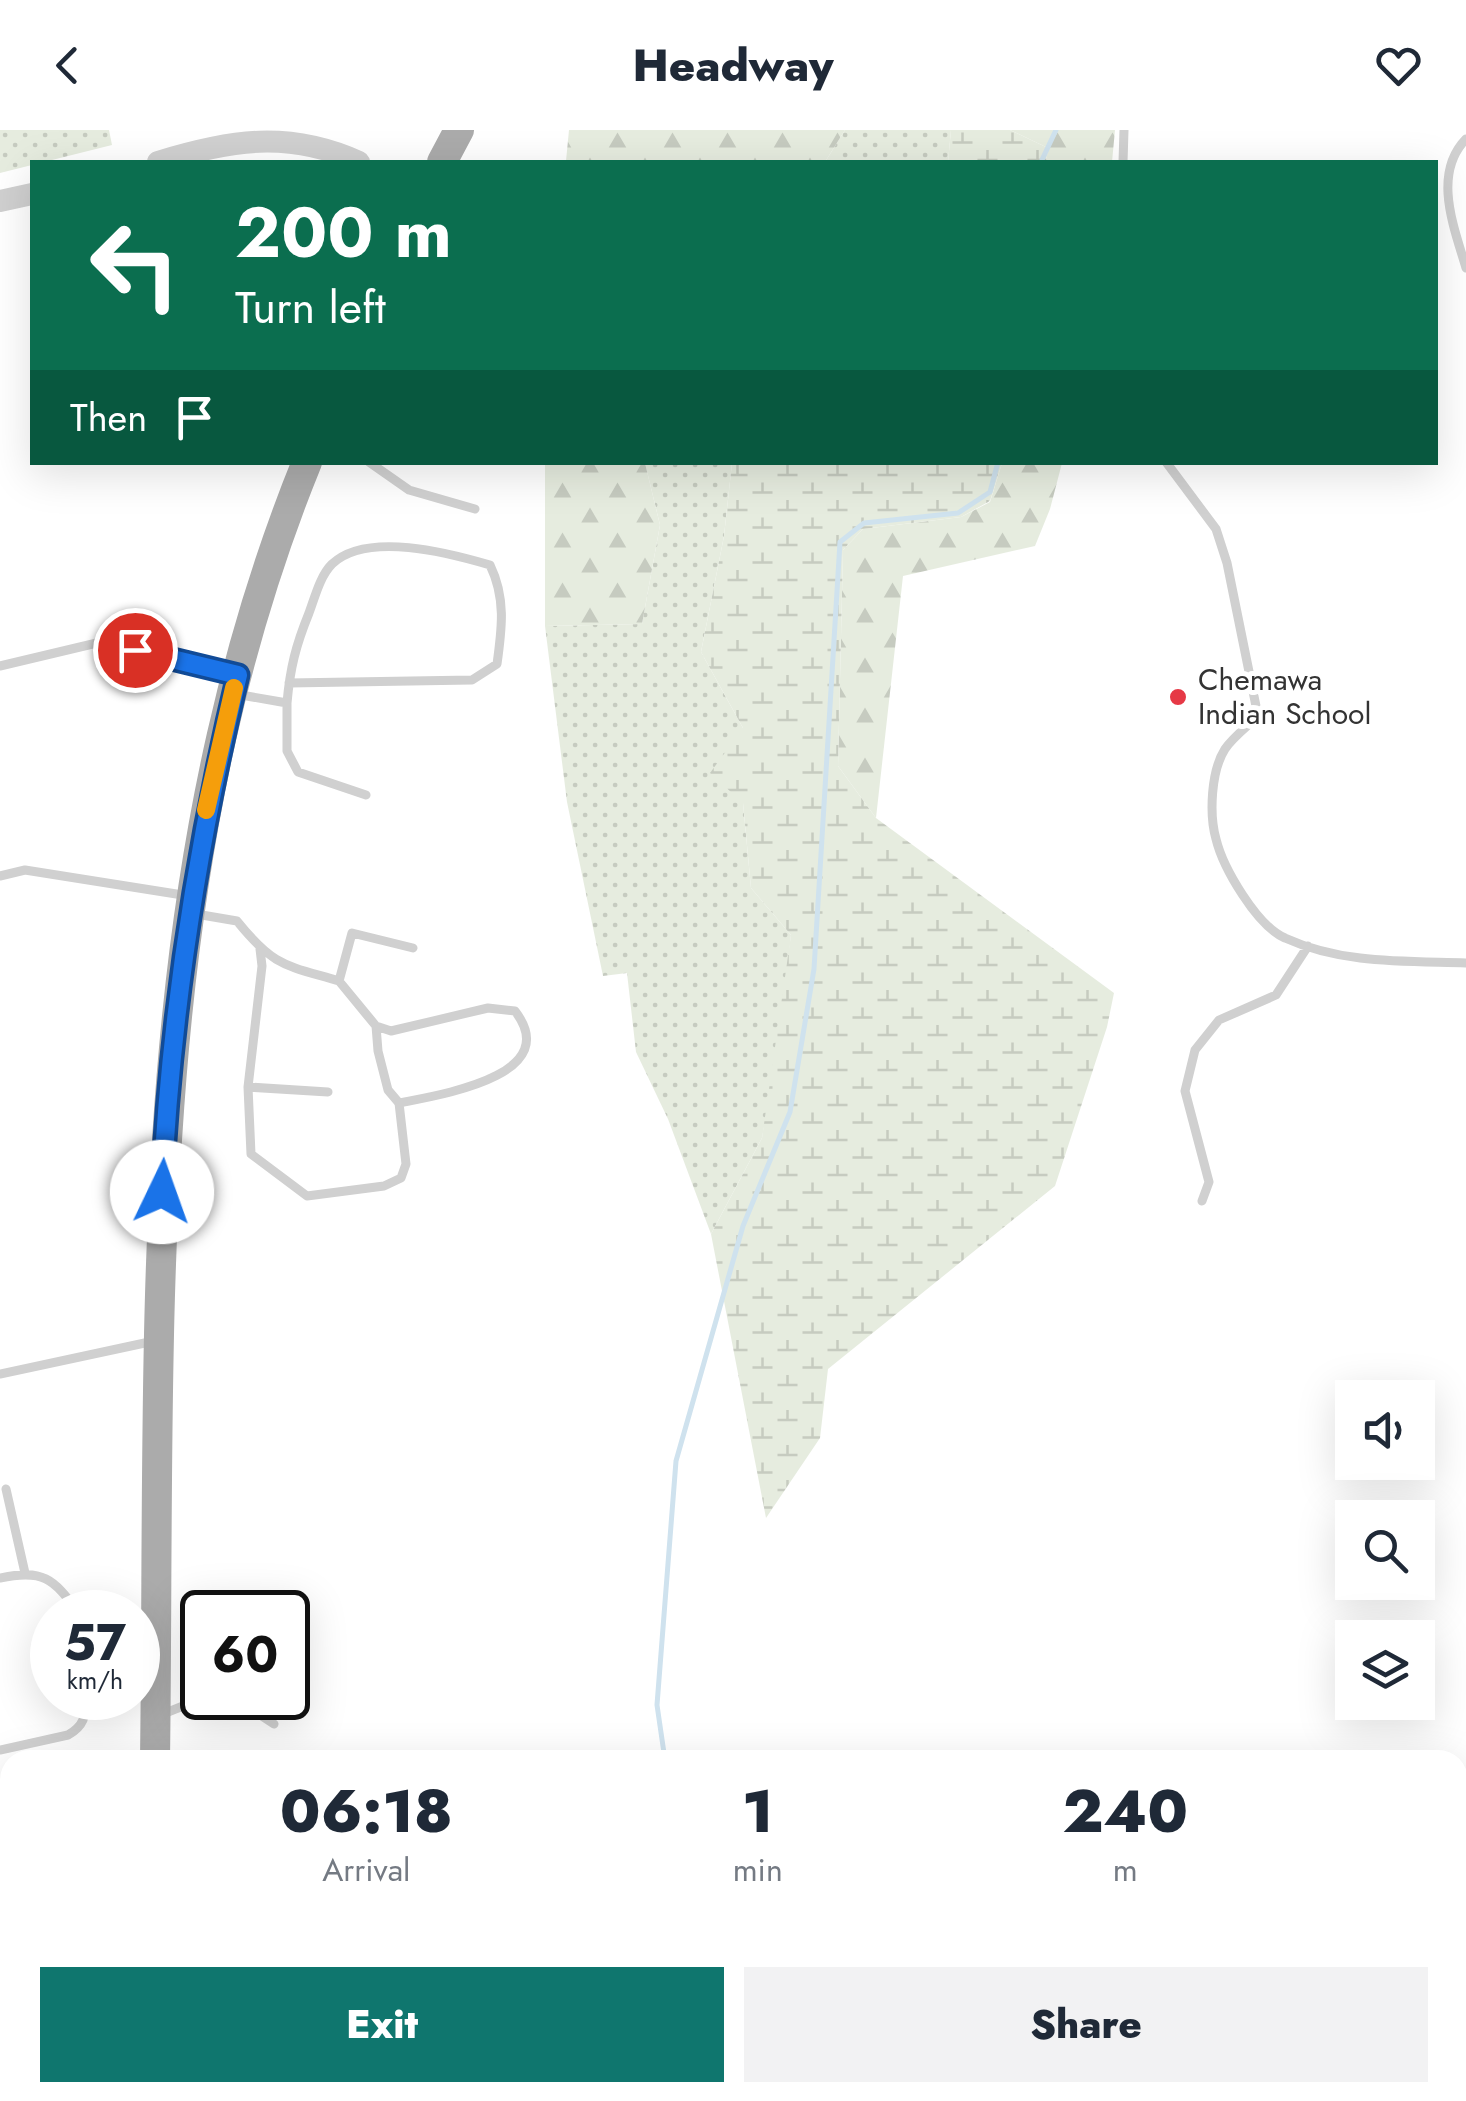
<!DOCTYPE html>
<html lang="en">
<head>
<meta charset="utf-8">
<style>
	:root { --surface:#fff; --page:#f2f2f3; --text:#1f2937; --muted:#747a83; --accent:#0f766e }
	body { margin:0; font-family:Jost,sans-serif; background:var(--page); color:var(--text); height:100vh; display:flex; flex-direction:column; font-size:38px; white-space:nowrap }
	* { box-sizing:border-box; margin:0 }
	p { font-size:32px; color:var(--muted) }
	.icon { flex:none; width:55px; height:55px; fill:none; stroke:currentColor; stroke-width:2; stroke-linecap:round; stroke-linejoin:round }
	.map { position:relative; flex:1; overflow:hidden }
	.sheet { position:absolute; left:0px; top:1620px; width:1468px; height:352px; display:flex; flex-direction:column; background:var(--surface); border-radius:30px 30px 0 0; box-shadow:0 10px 40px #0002 }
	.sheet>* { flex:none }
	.hud { position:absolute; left:30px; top:30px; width:1408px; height:305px; border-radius:0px; box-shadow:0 10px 40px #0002; background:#0b6e4f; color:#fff; overflow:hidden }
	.tools { position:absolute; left:1335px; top:1250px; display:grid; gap:20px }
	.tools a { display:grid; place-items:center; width:100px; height:100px; border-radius:0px; background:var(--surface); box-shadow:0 10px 40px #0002; font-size:50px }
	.speed { position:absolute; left:30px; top:1460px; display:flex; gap:20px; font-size:50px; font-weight:700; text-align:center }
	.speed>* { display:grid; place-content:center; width:130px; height:130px; border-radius:50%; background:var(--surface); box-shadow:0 10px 40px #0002; line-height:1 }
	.speed small { font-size:25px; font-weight:400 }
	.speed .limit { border:5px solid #111; border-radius:15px; background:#fff; color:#111 }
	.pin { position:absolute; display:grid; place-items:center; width:85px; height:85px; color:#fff; margin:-42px; border:5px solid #fff; border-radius:50%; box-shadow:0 2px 10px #0007 }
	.me { position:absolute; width:110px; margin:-55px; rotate:3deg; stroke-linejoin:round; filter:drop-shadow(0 0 8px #0008) }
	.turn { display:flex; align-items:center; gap:35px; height:210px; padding:0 40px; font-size:45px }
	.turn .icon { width:130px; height:130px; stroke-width:2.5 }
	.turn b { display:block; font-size:70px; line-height:85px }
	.then { display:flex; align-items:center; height:95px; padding:0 40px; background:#0003; gap:20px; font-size:38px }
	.eta { display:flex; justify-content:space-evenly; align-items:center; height:170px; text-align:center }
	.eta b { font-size:60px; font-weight:800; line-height:70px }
	.cta { display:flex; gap:20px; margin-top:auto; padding:20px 40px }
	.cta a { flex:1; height:115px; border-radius:0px; background:var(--accent); color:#fff; font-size:40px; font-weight:800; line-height:115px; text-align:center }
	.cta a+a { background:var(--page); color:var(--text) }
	header { display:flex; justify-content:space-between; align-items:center; height:130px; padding:0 40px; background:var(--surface); font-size:45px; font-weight:800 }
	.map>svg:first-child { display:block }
	.grass { fill:url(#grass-dots) }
	.forest { fill:url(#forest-firs) }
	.wetland { fill:url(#wetland-marsh) }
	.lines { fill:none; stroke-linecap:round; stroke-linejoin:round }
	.stream { stroke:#cfe2ee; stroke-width:5 }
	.service { stroke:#d0d0d0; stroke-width:9 }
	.minor { stroke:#d0d0d0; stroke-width:18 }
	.tertiary { stroke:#d0d0d0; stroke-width:22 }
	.primary { stroke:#ababab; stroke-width:30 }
	.route-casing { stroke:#114b97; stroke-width:25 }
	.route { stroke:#1a73e8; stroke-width:18 }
	.slow { stroke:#f59e0b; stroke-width:18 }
	.poi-dot { fill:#e63946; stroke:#fff; stroke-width:4 }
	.labels { text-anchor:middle; stroke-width:10; stroke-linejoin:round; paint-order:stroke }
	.poi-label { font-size:30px; fill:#333; stroke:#fff; text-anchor:start }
</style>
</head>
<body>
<header><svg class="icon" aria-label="back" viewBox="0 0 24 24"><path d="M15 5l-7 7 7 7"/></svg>Headway<svg class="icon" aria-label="heart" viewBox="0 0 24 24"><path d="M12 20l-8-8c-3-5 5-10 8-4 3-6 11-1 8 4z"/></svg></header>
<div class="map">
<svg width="1466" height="1971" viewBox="0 0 1466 1971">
	<defs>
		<pattern id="grass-dots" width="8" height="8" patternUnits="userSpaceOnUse" patternTransform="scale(2.5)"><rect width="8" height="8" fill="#e6ecdf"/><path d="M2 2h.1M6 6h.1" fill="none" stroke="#c6cbc0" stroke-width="1.8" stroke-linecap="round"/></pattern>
		<pattern id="forest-firs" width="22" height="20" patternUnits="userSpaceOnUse" patternTransform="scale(2.5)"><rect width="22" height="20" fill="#e6ecdf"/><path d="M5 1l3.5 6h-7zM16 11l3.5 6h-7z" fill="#c6cbc0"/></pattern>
		<pattern id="wetland-marsh" width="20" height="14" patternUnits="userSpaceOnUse" patternTransform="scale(2.5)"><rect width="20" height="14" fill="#e6ecdf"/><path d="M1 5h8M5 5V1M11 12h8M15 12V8" fill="none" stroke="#c6cbc0"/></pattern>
	</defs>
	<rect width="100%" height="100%" fill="#fff"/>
	<path class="grass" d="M0,0H109L112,15L0,43Z
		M845,0H951L948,32H825Z
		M645,333H732L724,406L701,522L743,598V673L751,758L791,805L780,907L762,1008L711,1104L668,989L636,922L627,843L603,846L567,672L545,496L642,494L660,395Z"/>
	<path class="forest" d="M569,0H845L825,32H537L566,31Z
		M1010,0H1115L1112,32H1046L1048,18Z
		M545,333H645L660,395L642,494L545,496Z
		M1002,333H1062L1050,379L1035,416L903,446L876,688L838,636L843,420L863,399L961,387L990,372Z"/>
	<path class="wetland" d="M951,0H1010L1048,18L1046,32H948Z
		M732,333H1002L990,371L961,387L863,399L843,420L838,636L876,688L1114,863L1107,897L1055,1056L828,1239L820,1308L766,1388L711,1104L762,1008L791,805L751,758L743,673L710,643L743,598L701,522L724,406Z"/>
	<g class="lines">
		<path class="stream" d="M1041,32L1056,0
			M665,1630L657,1575L676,1331L743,1096L790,982L814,839L840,412L864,393L958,383L990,362L998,332
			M713,1962L714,1971"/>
		<path class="service" d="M1466,9C1432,44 1454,97 1466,138
			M1123,32L1124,0
			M369,332L409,360L475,379
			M1166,332L1216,399L1227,433L1258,586C1248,596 1233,607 1225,619C1211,641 1209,684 1216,709C1223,738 1257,796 1285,808C1342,834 1404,831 1466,833
			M0,536L101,512L235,545
			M241,565L287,573C290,538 296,515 309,483C315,467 320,446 332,434C367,401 449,423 490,435C506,468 502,498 497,534L472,550L289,553
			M287,573V621L298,642L366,665
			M0,746L25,740L189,766
			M196,784L237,791C274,837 285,835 339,851L352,803L413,818
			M260,819L262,836L248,957L328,962
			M339,851L376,896L391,901L488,878L515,881C565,946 439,965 399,973
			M248,957L251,1024L307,1066L384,1056L401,1048L406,1034L399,973L388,960L378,921L376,896
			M1202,1071L1209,1052L1185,961L1195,920L1219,890L1276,865L1308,816
			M0,1244L154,1211
			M6,1359L25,1443
			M0,1448C43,1439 53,1448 78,1482
			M234,1568L274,1594
			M163,1584L203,1568
			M0,1620L68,1605C84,1596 86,1586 86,1568
			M1331,1962L1333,1971"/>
		<path class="minor" d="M0,1719L10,1717
			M0,1905L10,1900"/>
		<path class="tertiary" d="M158,32C230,10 288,0 359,32
			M0,71L32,64"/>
		<path class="primary" d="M442,32L459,0
			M155,1630C161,1190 137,750 307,332
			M1458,1901L1466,1899
			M153,1971V1962
			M1171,1971L1206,1962"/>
	</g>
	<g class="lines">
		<defs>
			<path id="route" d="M135,520L238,545C197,716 170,886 162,1062"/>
		</defs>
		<use href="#route" class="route-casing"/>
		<use href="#route" class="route"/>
		<path class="slow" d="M206,680L234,558"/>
	</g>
	<circle class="poi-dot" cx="1178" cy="567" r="10"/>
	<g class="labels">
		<g class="poi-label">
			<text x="1198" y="560">Chemawa<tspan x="1198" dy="34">Indian School</tspan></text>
		</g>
	</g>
</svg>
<div class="tools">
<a><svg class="icon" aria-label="sound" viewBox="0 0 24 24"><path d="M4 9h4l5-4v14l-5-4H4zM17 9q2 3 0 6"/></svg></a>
<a><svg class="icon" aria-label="search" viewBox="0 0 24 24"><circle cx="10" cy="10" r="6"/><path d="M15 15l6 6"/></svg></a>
<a><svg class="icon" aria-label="layers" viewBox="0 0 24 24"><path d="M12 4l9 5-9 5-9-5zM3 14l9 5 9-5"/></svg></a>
</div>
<div class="speed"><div>57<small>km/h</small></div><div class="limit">60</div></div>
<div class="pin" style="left:135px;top:520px;background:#d93025"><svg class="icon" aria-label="arrive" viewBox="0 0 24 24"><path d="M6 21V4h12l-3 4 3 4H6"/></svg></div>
<svg class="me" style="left:162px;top:1062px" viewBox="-20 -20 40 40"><circle r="19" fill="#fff"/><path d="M0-13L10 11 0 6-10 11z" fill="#1a73e8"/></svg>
<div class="hud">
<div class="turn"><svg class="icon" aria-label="left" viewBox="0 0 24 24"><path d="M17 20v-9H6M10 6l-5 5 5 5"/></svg><div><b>200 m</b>Turn left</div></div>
<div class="then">Then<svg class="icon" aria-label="arrive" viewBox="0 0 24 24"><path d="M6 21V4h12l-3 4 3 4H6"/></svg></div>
</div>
<section class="sheet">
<div class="eta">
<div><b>06:18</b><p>Arrival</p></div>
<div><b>1</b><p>min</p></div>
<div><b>240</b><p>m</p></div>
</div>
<div class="cta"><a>Exit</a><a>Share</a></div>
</section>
</div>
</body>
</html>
